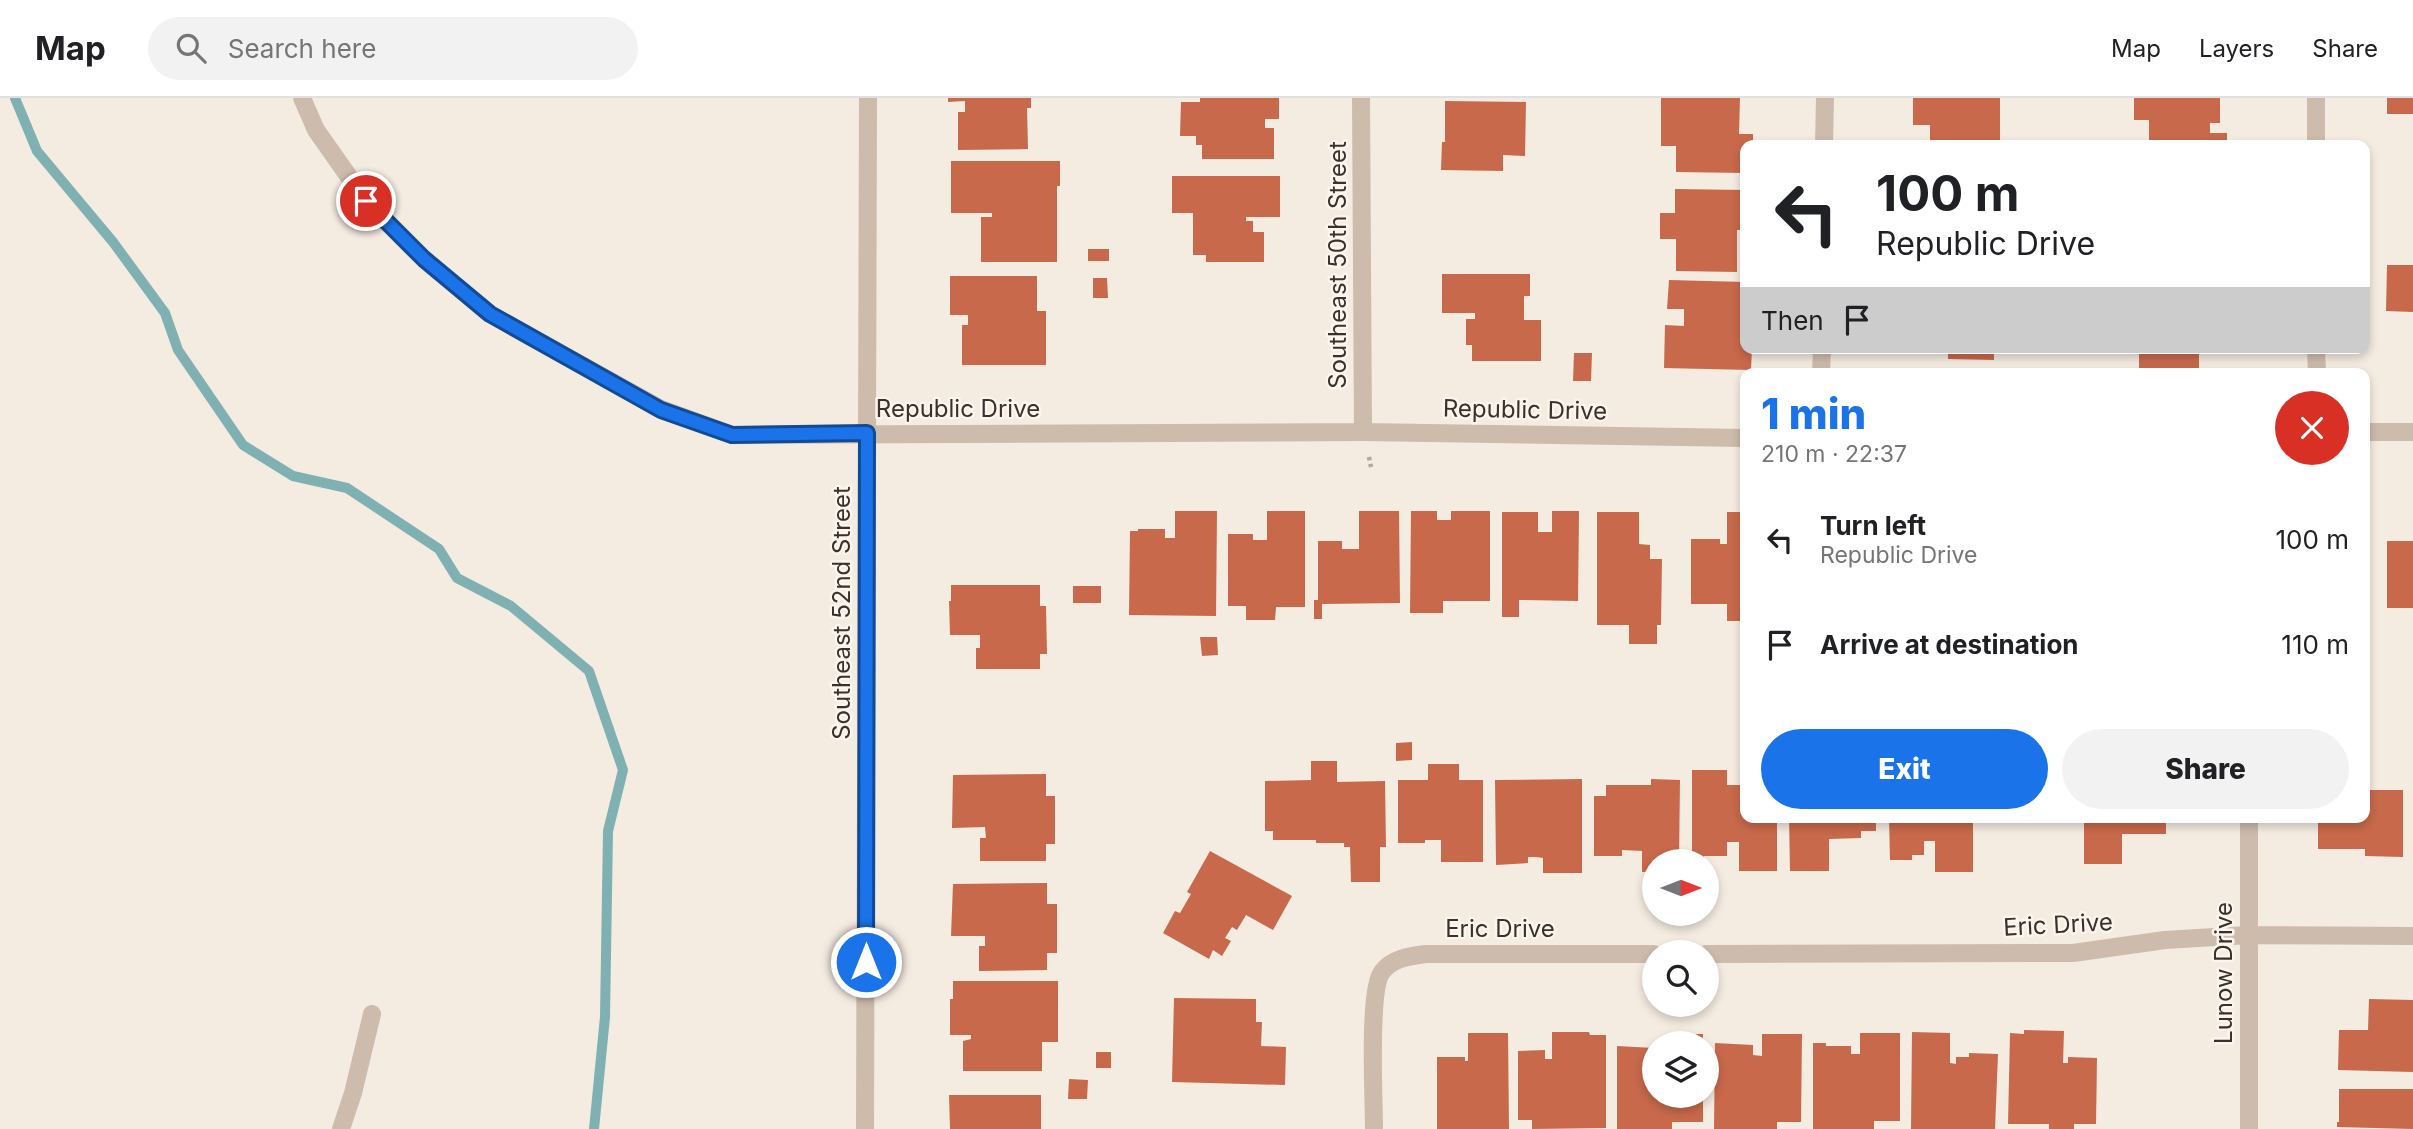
<!DOCTYPE html>
<html lang="en">
<head>
<meta charset="utf-8">
<style>
	:root { --surface:#fff; --page:#f2f2f2; --text:#202124; --muted:#757577; --line:#e0e0e0; --accent:#1a73e8 }
	body { margin:0; font-family:Inter,sans-serif; background:var(--page); color:var(--text); height:100vh; display:flex; flex-direction:column; font-size:26px; white-space:nowrap }
	* { box-sizing:border-box; margin:0 }
	p { font-size:23px; color:var(--muted) }
	.icon { flex:none; width:38px; height:38px; fill:none; stroke:currentColor; stroke-width:2; stroke-linecap:round; stroke-linejoin:round }
	.map { position:relative; flex:1; overflow:hidden }
	.panel { position:absolute; left:1740px; top:270px; width:630px; height:455px; display:flex; flex-direction:column; background:var(--surface); border-radius:14px; box-shadow:0 4px 10px #0003 }
	.panel>* { flex:none }
	.guide { position:absolute; left:1740px; top:42px; width:630px; height:214px; border-radius:14px; box-shadow:0 4px 10px #0003; background:#fff; color:var(--text); overflow:hidden }
	.needle { width:46px; rotate:90deg }
	.buttons { position:absolute; left:1642px; top:751px; display:grid; gap:14px }
	.buttons a { display:grid; place-items:center; width:77px; height:77px; border-radius:50%; background:var(--surface); box-shadow:0 4px 10px #0003; font-size:35px }
	.pin { position:absolute; display:grid; place-items:center; width:60px; height:60px; color:#fff; margin:-30px; border:4px solid #fff; border-radius:50%; box-shadow:0 2px 7px #0007 }
	.me { position:absolute; width:77px; margin:-38px; rotate:0deg; stroke-linejoin:round; filter:drop-shadow(0 0 5px #0008) }
	.turn { display:flex; align-items:center; gap:24px; height:147px; padding:0 21px; font-size:32px }
	.turn .icon { width:91px; height:91px; stroke-width:2.5 }
	.turn b { display:block; font-size:49px; line-height:60px }
	.then { display:flex; align-items:center; height:66px; padding:0 21px; background:#0003; gap:14px; font-size:26px }
	.round { display:grid; place-items:center; flex:none; width:74px; height:74px; border-radius:37px; background:var(--page) }
	.head { display:flex; align-items:center; justify-content:space-between; height:119px; padding:0 21px }
	h1 { font-size:42px; font-weight:800; line-height:52px; color:var(--accent) }
	.primary-button { display:flex; gap:14px; margin-top:auto; padding:14px 21px }
	.primary-button a { flex:1; height:80px; border-radius:42px; background:var(--accent); color:#fff; font-size:28px; font-weight:800; line-height:80px; text-align:center }
	.primary-button a+a { background:var(--page); color:var(--text) }
	ul { padding:0; list-style:none }
	li { display:flex; align-items:center; gap:21px; height:105px; padding:0 21px }
	li div { flex:1 }
	li b { display:block; font-size:26px }
	li em { font-style:normal }
	header { display:flex; align-items:center; gap:42px; box-sizing:border-box; height:98px; padding:0 35px; background:var(--surface); border-bottom:2px solid var(--line) }
	header strong { font-size:33px }
	nav { display:flex; gap:38px; margin-inline-start:auto; font-size:24px }
	.search { width:490px; height:63px; background:var(--page); display:flex; align-items:center; gap:18px; box-sizing:border-box; padding:0 24px; border-radius:38px; color:var(--muted); font-size:26px }
	.map>svg:first-child { display:block }
	.lines { fill:none; stroke-linecap:round; stroke-linejoin:round }
	.stream { stroke:#7fb0b2; stroke-width:10 }
	.building { fill:#c8694b }
	.path { stroke:#b9a596; stroke-width:4.5; stroke-dasharray:3.5 3.5; stroke-linecap:butt }
	.street { stroke:#cdbbac; stroke-width:18 }
	.route-casing { stroke:#114b97; stroke-width:18 }
	.route { stroke:#1a73e8; stroke-width:12 }
	.labels { text-anchor:middle; stroke-width:5; stroke-linejoin:round; paint-order:stroke }
	.street-label { font-size:24px; fill:#3b302b; stroke:#fbf5ee }
</style>
</head>
<body>
<header>
<strong>Map</strong>
<div class="search"><svg class="icon" aria-label="search" viewBox="0 0 24 24"><circle cx="10" cy="10" r="6"/><path d="M15 15l6 6"/></svg>Search here</div>
<nav><a>Map</a><a>Layers</a><a>Share</a></nav>
</header>
<div class="map">
<svg width="2413" height="1031" viewBox="0 0 2413 1031">
	<rect width="100%" height="100%" fill="#f4ebe1"/>
	<g class="lines">
		<path class="stream" d="M15,0L37,53L113,144L165,215L178,252L243,347L293,378L347,390L439,451L457,480L511,508L589,573L623,672L608,733L605,919L594,1031"/>
	</g>
	<path class="building" d="M948,0H1031V10H1027L1028,51L958,52V14H965V3L948,4Z
		M1200,0H1279V21H1265V30H1274V61H1202V47H1196V38H1180L1181,4H1200Z
		M1661,0H1740L1739,36H1753V47H1745V75L1676,74V48H1661Z
		M1913,0H2000V47H1930V27H1913Z
		M2134,0H2220V25H2210V35H2227V47H2149V22H2134Z
		M2387,0H2413V16H2387Z
		M1445,3L1526,4L1525,58L1503,57V73L1441,72L1442,44H1445Z
		M951,63H1060V88H1057V164H981V119H992V115H951Z
		M1172,78H1280V119H1246V123H1253V134H1264V164H1206V157H1193V115H1172Z
		M1675,91L1745,92V132H1737V174L1676,173V141H1660V115H1675Z
		M1088,151H1109V163H1088Z
		M2387,167H2413V214L2386,213Z
		M1442,176H1530V198H1524V222H1541V263H1472V247H1466V221H1475V215H1442Z
		M950,178H1037V213H1046V267H962V227H968V217H950Z
		M1093,180H1107L1108,200H1093Z
		M1669,182L1745,184V250H1752L1751,272L1664,270L1665,227L1684,228V211H1667Z
		M1948,250H1994V262L1948,261Z
		M2139,250H2199V272L2139,270Z
		M1574,255H1592L1591,283H1573Z
		M1175,413H1217L1216,518L1129,517L1130,433H1138V431H1165V440H1175Z
		M1267,413H1305V509H1276L1275,522H1246V508H1228V436H1253V442H1267Z
		M1359,413H1399L1400,505L1322,506V521H1314V502H1318V443H1342V451H1359Z
		M1411,413H1437V422H1451V413H1490V503H1443V515H1410Z
		M1552,413H1579L1578,503L1519,502V519H1502V414H1538V434H1552Z
		M1597,414H1639V446L1650,447V461H1662L1661,527H1657V546H1629V527H1597Z
		M1727,414H1745V523H1727V506H1691V441H1720V446H1727Z
		M2387,443H2413V510H2387Z
		M951,487H1040V508H1046L1047,556H1040V571H976V550H980V537H950L949,503H951Z
		M1073,488H1101V505H1073Z
		M1200,539H1217L1218,557L1202,558Z
		M1412,644V662L1396,663V645Z
		M1311,663H1337V684L1385,683L1386,749H1380V784H1351L1350,749H1344V745H1316V742H1273V733H1265V683L1311,682Z
		M1428,666H1459V682H1483V764H1441V742H1425V745H1398V682H1428Z
		M1692,672H1727V687H1745V719H1777V773H1739V744H1727V758H1704V762H1692Z
		M1046,676V698H1055V746H1046V763H980V740H986L985,729L952,730L953,677Z
		M1582,681V775H1543V760L1536,759H1528V765L1496,767L1495,682Z
		M1651,681L1680,682L1679,763H1654V774H1642V753L1622,752V758H1594V698H1606V687H1651Z
		M2364,692H2403V759L2365,758V751H2318V719H2364Z
		M1789,719H1876V733H1861V740L1829,741V773H1790Z
		M1889,719H1973V774H1935V743H1924V757H1912V762H1890Z
		M2084,719H2166V736H2122V766H2084Z
		M1210,753L1292,798L1273,832L1246,817L1237,832L1232,829L1225,840L1231,843L1222,858L1213,852L1209,861L1163,835L1175,813L1180,815L1191,796L1187,794Z
		M1047,785V806H1057V855H1047V872L979,873V848H985V838H951L953,786Z
		M953,883H1058V944H1042V973H963V943L971,941V937H950V901H953Z
		M1174,900L1256,901V924H1262L1261,948L1286,949L1285,987L1172,984Z
		M2369,901L2413,902V974L2338,972L2339,932H2368Z
		M2024,932L2064,933L2063,965H2068V959L2097,960L2096,1026H2074V1031H2049V1026H2008L2010,935L2024,936Z
		M1552,934H1589L1590,937H1606V1030L1532,1031V1022H1518V953L1545,952V961H1552Z
		M1912,934L1950,935V965L1956,966V959H1969V955L1998,956L1995,1031H1911Z
		M1468,935H1508L1509,1031H1437V959H1465V963H1468Z
		M1860,935H1900V1023H1874V1031H1813V945H1826V948H1851V956H1860Z
		M1665,936H1703V945H1665Z
		M1762,936H1802L1801,1024H1777V1031H1714L1715,945L1753,947V957L1762,958Z
		M1617,948L1654,950V998H1703V1024H1672V1031H1617Z
		M1096,954H1111V970H1096Z
		M1069,981L1088,982L1087,1001H1068Z
		M2339,991H2413V1031L2337,1029V1024H2339Z
		M949,997H1041V1031H950Z"/>
	<g class="lines">
		<path class="path" d="M1369,359L1371,369"/>
		<path class="street" d="M302,0L316,32L366,103L424,161L490,216L661,311L732,337L1363,334L1745,340
			M1361,0L1363,334
			M2316,0V47
			M1824,47L1825,0
			M2316,250L2317,275
			M1821,275L1822,250
			M2364,334H2413
			M1706,856L2073,855L2165,842L2248,837L2413,838
			M341,1031L353,995L372,916
			M865,1031L868,0
			M1374,1031C1374,1002 1368,892 1382,874C1392,860 1411,858 1426,856H1654
			M2249,1031V719"/>
	</g>
	<g class="lines">
		<defs>
			<path id="route" d="M366,103L424,161L490,216L661,312L732,337L867,335L866,864"/>
		</defs>
		<use href="#route" class="route-casing"/>
		<use href="#route" class="route"/>
	</g>
	<g class="labels">
		<g class="street-label">
			<text transform="translate(1338 167) rotate(-90)" y="8">Southeast 50th Street</text>
			<text x="958" y="319">Republic Drive</text>
			<text transform="translate(1525 312) rotate(1)" y="8">Republic Drive</text>
			<text transform="translate(842 515) rotate(-90)" y="8">Southeast 52nd Street</text>
			<text transform="translate(2058 827) rotate(-3)" y="8">Eric Drive</text>
			<text x="1500" y="839">Eric Drive</text>
			<text transform="translate(2224 875) rotate(-90)" y="8">Lunow Drive</text>
		</g>
	</g>
</svg>
<div class="buttons">
<a><svg class="needle" viewBox="-14 -14 28 28"><path d="M0-13l5 13h-10z" fill="#e53935"/><path d="M0 13l5-13h-10z" fill="#757577"/></svg></a>
<a><svg class="icon" aria-label="search" viewBox="0 0 24 24"><circle cx="10" cy="10" r="6"/><path d="M15 15l6 6"/></svg></a>
<a><svg class="icon" aria-label="layers" viewBox="0 0 24 24"><path d="M12 4l9 5-9 5-9-5zM3 14l9 5 9-5"/></svg></a>
</div>
<div class="pin" style="left:366px;top:103px;background:#d93025"><svg class="icon" aria-label="arrive" viewBox="0 0 24 24"><path d="M6 21V4h12l-3 4 3 4H6"/></svg></div>
<svg class="me" style="left:866px;top:864px" viewBox="-20 -20 40 40"><circle r="17" fill="#1a73e8" stroke="#fff" stroke-width="3"/><path d="M0-11L8 9 0 5-8 9z" fill="#fff"/></svg>
<div class="guide">
<div class="turn"><svg class="icon" aria-label="left" viewBox="0 0 24 24"><path d="M17 20v-9H6M10 6l-5 5 5 5"/></svg><div><b>100 m</b>Republic Drive</div></div>
<div class="then">Then<svg class="icon" aria-label="arrive" viewBox="0 0 24 24"><path d="M6 21V4h12l-3 4 3 4H6"/></svg></div>
</div>
<section class="panel">
<div class="head"><div><h1>1 min</h1><p>210 m · 22:37</p></div><a class="round" style="background:#d93025;color:#fff"><svg class="icon" aria-label="close" viewBox="0 0 24 24"><path d="M6 6l12 12M18 6L6 18"/></svg></a></div>
<ul>
<li><svg class="icon" aria-label="left" viewBox="0 0 24 24"><path d="M17 20v-9H6M10 6l-5 5 5 5"/></svg><div><b>Turn left</b><p>Republic Drive</p></div><em>100 m</em></li>
<li><svg class="icon" aria-label="arrive" viewBox="0 0 24 24"><path d="M6 21V4h12l-3 4 3 4H6"/></svg><div><b>Arrive at destination</b></div><em>110 m</em></li>
</ul>
<div class="primary-button"><a>Exit</a><a>Share</a></div>
</section>
</div>
</body>
</html>
